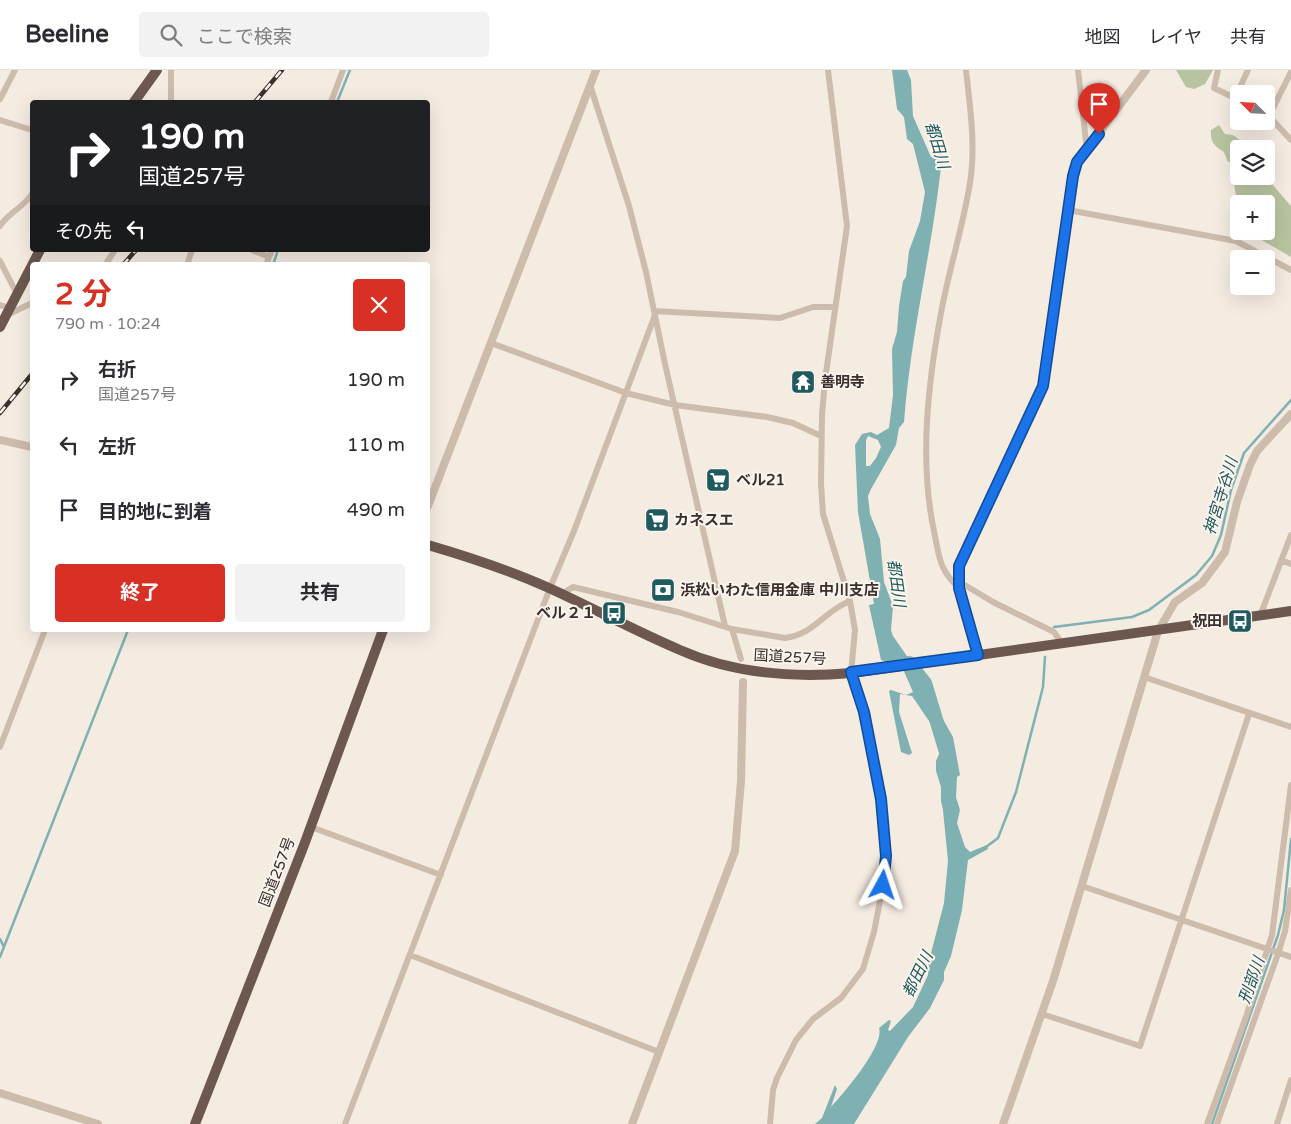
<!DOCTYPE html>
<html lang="ja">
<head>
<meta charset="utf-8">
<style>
	:root { --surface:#fff; --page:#f2f2f3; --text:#2b2b33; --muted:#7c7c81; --line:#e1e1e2; --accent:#d93025 }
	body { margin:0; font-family:"Varela Round","Noto Sans JP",sans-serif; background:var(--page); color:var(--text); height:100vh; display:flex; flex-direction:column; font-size:19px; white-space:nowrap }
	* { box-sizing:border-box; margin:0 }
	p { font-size:16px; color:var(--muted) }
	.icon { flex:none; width:28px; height:28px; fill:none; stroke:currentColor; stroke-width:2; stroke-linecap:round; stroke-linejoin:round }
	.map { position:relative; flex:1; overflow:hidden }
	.side { position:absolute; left:30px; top:192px; width:400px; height:370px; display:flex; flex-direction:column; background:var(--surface); border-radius:5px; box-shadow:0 5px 20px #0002 }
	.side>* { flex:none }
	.hud { position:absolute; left:30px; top:30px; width:400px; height:152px; border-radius:5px; box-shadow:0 5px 20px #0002; background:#202124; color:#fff; overflow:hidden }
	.needle { width:32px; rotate:294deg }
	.buttons { position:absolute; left:1230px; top:15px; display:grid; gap:10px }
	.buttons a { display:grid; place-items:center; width:45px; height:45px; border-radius:5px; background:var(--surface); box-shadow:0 5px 20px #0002; font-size:25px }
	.pin { position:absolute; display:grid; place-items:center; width:42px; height:42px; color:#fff; margin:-51px -21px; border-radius:50% 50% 50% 0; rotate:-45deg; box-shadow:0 0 5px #0007 }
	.pin .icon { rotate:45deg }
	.me { position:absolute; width:55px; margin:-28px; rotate:5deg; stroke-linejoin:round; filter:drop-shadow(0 0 4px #0008) }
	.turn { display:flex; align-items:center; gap:18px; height:105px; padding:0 25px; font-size:22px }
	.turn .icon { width:65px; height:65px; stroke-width:2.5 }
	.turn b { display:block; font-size:35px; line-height:42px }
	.then { display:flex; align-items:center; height:48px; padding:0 25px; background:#0003; gap:10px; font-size:19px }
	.round { display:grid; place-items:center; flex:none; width:52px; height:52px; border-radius:5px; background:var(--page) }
	.headline { display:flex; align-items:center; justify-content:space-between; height:85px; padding:0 25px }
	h1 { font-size:30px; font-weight:700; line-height:38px; color:var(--accent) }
	.action { display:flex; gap:10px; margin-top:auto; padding:10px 25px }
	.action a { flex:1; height:58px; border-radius:5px; background:var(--accent); color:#fff; font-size:20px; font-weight:700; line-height:58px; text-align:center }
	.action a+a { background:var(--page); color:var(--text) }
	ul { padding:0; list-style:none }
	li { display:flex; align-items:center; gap:15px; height:65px; padding:0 25px }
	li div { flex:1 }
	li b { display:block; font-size:19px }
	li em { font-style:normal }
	header { display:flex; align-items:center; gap:30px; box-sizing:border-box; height:70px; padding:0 25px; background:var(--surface); border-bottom:1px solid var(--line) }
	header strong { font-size:24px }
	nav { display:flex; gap:28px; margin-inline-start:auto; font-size:18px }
	.search { width:350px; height:45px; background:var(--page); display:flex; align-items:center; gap:12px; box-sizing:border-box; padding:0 18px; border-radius:5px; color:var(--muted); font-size:19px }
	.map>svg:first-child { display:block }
	.green { fill:#b8c4a0 }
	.water { fill:#7fb0b2; fill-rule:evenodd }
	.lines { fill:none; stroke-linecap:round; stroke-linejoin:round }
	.stream { stroke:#7fb0b2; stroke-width:2.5 }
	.river { stroke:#7fb0b2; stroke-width:14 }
	.minor { stroke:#cdbbac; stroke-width:6 }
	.tertiary { stroke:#cdbbac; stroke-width:8 }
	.trunk { stroke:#6c584f; stroke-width:10 }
	.rail-casing { stroke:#3b302b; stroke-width:4.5 }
	.rail { stroke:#fbf5ee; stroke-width:2.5; stroke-dasharray:8; stroke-linecap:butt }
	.route-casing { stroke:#114b97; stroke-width:12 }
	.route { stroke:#1a73e8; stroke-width:9 }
	.labels { text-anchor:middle; stroke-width:4; stroke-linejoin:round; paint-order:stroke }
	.poi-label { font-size:15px; font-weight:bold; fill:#3b302b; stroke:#fbf5ee; text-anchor:start }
	.street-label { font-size:15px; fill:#3b302b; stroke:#fbf5ee }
	.water-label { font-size:16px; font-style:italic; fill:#1f5a5e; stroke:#fbf5ee }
</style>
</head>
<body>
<header>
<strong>Beeline</strong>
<div class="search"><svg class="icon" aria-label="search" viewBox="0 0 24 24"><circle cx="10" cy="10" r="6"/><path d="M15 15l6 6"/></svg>ここで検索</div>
<nav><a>地図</a><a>レイヤ</a><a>共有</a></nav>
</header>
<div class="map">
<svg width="1291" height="1054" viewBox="0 0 1291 1054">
	<rect width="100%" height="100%" fill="#f4ebe1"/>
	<path class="green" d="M1176,0H1213L1205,14L1194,19L1186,17Z
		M1219,55L1225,64C1233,64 1239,67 1242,75L1233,92H1228L1224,82C1214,76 1210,72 1211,60Z
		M1239,104V106H1265L1291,136V187L1246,161H1266V134H1239V141L1233,109Z"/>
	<path class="water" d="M892,0H907L911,10L913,46L931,87L938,79L937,69L943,77C935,169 911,259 904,352L899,358L896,375L871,419L868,426L870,444L880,469L884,512L893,536L891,560L893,566L918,602L923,614L953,667L960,705L957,707L956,727L960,740L957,753L965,777L970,782L987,775L988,779L968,790L962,840L951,886L944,902V910L930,938L908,967L854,1054H815L822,1048L835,1015L837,1019L831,1037C844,1023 885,975 879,958L889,950L891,951L888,960L890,961L913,937L928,905L929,891L944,833L948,791L943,740L941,731V717L936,701V691L944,673L912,626L900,624L899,642L912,683L909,685L901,682L889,621L891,620L906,625L913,622L903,599L881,590L869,535L874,534L858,442L855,375L862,364L871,362L877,365L889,358L893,325L892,279L897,262L899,236L903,211L906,207L909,181L920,151L925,122L913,74L907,69L904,47L897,39ZM868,366L878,370L881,377L876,388L870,396H866V370Z"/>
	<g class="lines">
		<path class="stream" d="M337,32L350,0
			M273,195L278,180
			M1054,557L1132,547L1149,540L1196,505L1212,486L1221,465L1231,420L1244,383L1291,330
			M986,777L998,768L1016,722L1043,617L1045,587
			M0,869L4,877
			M0,887L128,560
			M1212,1054L1278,865L1284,840L1291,769"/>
		<path class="river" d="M909,593L925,613L949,692"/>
		<path class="minor" d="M171,0V32
			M828,0L847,156L825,310L822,345L821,414L823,444L850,531
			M1078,0L1087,80
			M1218,0L1214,18L1239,30
			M590,15L629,136L646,202L665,294L725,556
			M1235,28L1248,0
			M0,29L15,0
			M331,32L343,0
			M1266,43L1291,70
			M1270,44L1291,2
			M0,50L32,60
			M1068,140L1236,171L1291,200
			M0,156C9,142 23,138 32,124
			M252,180L269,187L272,180
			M0,191L17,224
			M105,195L115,180
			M187,195L192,180
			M266,195L269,187
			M0,235L10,238
			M654,241L780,248L813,237H835
			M7,245L32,233
			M491,273L626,323L675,335L767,347L793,353L821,366
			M1281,490L1291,494
			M958,511L993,532L1054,562L1062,574
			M959,518C939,500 939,486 934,461C919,391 928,313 941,243C949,199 963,157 970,113C976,76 970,37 966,0
			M562,524L573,517L678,542L732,559L741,589
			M1260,546L1291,465
			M732,559L785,568C815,564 824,541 850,531L855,560L851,603L865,642L883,744L886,786L883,815L874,862L863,899L841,928L813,949L796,970L777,1008L773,1020L770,1054
			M1144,607L1291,657
			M0,677L45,560
			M311,757L441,805
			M1082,816L1291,887
			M410,885L659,982
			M1042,944L1140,976L1249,644
			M345,1054L550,518L574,461L655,245
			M1207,1054L1247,944L1272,865L1291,715
			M1217,1054L1278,884L1285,861L1291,820
			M1277,1054L1291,1010"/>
		<path class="tertiary" d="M0,370L32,377
			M428,436L596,0
			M978,585L959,518V496L1043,316L1077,92L1146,0
			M0,1023L98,1054
			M632,1054L735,781L741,711L743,612
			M1003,1054L1053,911L1158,561L1175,532L1202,513L1225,482L1237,432L1250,395L1257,381L1291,344"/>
		<path class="trunk" d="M134,32L157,0
			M0,257L40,180
			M428,475C469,487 509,500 549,518C593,538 635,561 680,580C734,604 794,608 851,603L1291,541
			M195,1054L304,775L383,560"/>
		<defs>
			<path id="rail" d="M255,32L282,0
				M123,195L136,180
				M0,343L32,304"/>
		</defs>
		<use href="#rail" class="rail-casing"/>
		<use href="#rail" class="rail"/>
	</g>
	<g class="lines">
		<defs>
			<path id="route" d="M883,815L886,786L881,729L864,642L851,602L978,585L959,518V496L1043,316L1073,106L1077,92L1099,64"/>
		</defs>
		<use href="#route" class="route-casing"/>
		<use href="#route" class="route"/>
	</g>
	<defs>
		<symbol id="temple-square" viewBox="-11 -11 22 22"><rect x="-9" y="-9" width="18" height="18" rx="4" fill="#1f5a5e" stroke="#fbf5ee"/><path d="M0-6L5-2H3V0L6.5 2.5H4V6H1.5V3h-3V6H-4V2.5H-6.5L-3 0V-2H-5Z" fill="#fff"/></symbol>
		<symbol id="supermarket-square" viewBox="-11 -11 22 22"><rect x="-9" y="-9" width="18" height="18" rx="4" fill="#1f5a5e" stroke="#fbf5ee"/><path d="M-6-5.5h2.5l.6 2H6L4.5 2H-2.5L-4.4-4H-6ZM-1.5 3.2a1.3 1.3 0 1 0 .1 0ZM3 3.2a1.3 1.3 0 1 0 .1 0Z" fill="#fff"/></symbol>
		<symbol id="bank-square" viewBox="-11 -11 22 22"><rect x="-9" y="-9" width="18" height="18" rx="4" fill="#1f5a5e" stroke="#fbf5ee"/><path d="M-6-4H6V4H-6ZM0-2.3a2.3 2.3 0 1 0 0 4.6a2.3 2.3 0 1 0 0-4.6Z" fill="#fff"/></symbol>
		<symbol id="bus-square" viewBox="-11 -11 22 22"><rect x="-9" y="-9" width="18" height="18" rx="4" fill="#1f5a5e" stroke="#fbf5ee"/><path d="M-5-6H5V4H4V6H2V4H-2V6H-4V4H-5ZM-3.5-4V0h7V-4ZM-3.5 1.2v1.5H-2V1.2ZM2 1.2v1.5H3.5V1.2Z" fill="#fff"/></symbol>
	</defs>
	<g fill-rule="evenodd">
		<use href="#temple-square" x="789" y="298" width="28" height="28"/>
		<use href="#supermarket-square" x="704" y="396" width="28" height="28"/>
		<use href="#supermarket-square" x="643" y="436" width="28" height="28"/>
		<use href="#bank-square" x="649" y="506" width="28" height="28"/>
		<use href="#bus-square" x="600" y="529" width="28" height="28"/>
		<use href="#bus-square" x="1226" y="537" width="28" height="28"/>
	</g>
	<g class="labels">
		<g class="poi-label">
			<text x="820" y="317">善明寺</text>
			<text x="736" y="415">ベル21</text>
			<text x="674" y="455">カネスエ</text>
			<text x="680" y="525">浜松いわた信用金庫 中川支店</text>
			<text x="596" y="548" text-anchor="end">ベル２１</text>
			<text x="1222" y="556" text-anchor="end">祝田</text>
		</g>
		<g class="street-label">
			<text transform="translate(790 587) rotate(3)" y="5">国道257号</text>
			<text transform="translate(277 802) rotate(-69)" y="5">国道257号</text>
		</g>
		<g class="water-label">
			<text transform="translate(938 75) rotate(73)" y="6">都田川</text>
			<text transform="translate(1220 426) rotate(-73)" y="6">神宮寺谷川</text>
			<text transform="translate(897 513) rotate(82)" y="6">都田川</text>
			<text transform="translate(917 904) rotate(-64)" y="6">都田川</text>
			<text transform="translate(1251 910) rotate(-71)" y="6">刑部川</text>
		</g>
	</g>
</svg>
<div class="buttons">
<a><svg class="needle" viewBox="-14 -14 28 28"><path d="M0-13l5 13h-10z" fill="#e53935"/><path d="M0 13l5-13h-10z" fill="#7c7c81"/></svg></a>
<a><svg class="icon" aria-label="layers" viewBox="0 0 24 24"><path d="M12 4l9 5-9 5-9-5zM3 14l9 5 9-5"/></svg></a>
<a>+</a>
<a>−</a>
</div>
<div class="pin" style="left:1099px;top:64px;background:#d93025"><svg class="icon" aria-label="arrive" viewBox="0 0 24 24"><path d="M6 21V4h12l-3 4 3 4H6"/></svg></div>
<svg class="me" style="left:883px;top:815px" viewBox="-20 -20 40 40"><path d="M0-17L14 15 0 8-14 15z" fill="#1a73e8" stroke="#fff" stroke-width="4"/></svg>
<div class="hud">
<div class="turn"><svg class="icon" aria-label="right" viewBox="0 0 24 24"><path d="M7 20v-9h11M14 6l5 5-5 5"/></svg><div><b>190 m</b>国道257号</div></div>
<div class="then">その先<svg class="icon" aria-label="left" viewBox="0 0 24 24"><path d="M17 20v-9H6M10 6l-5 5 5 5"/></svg></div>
</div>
<section class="side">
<div class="headline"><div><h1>2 分</h1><p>790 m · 10:24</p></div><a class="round" style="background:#d93025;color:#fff"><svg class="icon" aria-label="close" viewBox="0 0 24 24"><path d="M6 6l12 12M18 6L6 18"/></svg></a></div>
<ul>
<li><svg class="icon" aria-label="right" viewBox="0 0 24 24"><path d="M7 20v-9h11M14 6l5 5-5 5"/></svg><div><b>右折</b><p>国道257号</p></div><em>190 m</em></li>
<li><svg class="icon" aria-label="left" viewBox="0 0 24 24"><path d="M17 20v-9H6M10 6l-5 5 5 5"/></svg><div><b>左折</b></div><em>110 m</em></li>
<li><svg class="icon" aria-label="arrive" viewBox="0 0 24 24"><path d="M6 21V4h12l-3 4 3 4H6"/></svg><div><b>目的地に到着</b></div><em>490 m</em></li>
</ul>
<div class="action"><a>終了</a><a>共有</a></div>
</section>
</div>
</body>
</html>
